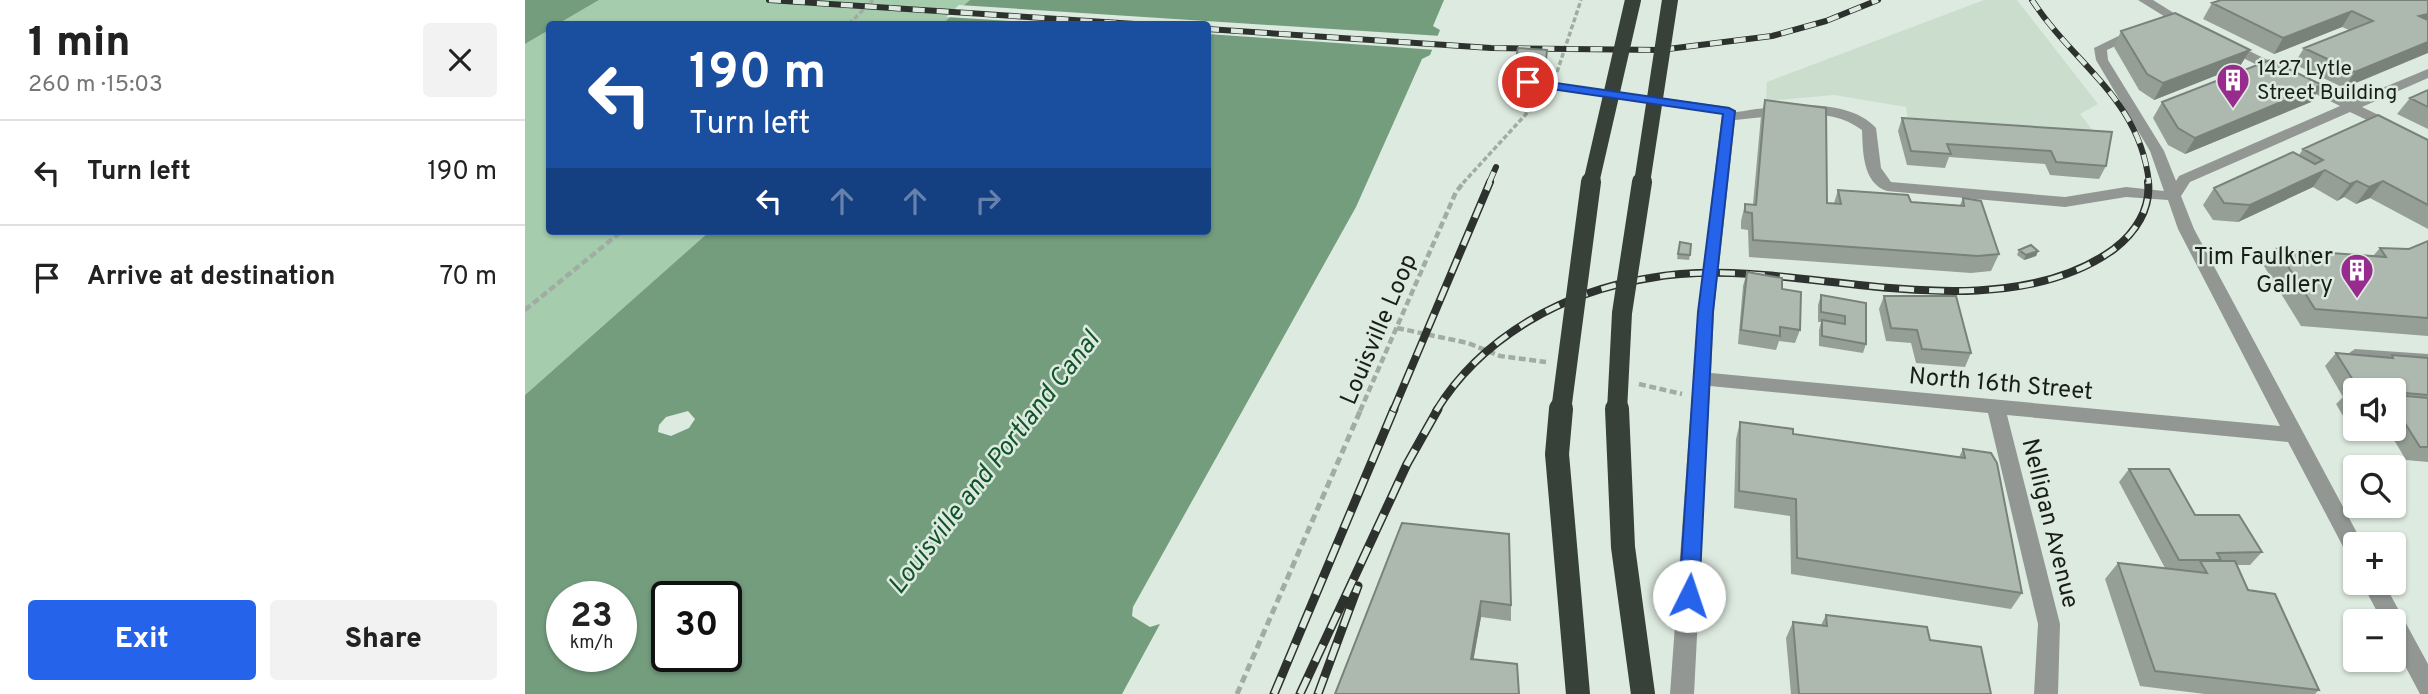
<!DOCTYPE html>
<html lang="en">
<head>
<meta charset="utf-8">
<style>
	:root { --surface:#fff; --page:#f2f2f2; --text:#222; --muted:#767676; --line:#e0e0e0; --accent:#2563eb }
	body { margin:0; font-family:Overpass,sans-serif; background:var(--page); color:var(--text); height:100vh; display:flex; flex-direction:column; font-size:26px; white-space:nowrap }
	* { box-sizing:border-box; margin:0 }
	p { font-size:23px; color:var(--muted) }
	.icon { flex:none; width:38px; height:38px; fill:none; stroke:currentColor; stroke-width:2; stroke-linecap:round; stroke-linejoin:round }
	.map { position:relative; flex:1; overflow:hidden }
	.sheet { display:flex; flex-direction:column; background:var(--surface); width:525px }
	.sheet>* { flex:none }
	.banner { position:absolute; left:21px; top:21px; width:665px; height:214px; border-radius:7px; box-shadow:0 2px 5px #0004; background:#1a4fa0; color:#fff; overflow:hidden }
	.controls { position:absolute; left:1818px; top:378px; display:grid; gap:14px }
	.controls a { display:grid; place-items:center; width:63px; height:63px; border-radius:7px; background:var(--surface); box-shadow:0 2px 5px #0004; font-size:35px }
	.speed { position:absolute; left:21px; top:581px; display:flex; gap:14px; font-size:35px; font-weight:700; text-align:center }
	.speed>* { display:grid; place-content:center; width:91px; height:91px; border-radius:50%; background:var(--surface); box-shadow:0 2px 5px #0004; line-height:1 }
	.speed small { font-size:18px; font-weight:400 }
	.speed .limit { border:4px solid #111; border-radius:10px; background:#fff; color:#111 }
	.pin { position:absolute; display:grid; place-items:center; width:60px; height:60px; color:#fff; margin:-30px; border:4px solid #fff; border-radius:50%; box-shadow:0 2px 7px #0007 }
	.me { position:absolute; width:77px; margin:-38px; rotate:4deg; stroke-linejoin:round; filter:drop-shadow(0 0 5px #0008) }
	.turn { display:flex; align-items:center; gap:24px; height:147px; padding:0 28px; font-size:32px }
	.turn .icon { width:91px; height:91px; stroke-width:2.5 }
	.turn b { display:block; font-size:49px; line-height:60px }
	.lanes { display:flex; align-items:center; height:66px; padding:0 28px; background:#0003; justify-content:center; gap:35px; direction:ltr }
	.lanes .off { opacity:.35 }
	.round { display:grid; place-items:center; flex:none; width:74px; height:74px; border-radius:7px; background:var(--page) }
	.overview { display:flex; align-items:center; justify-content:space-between; height:119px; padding:0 28px }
	h1 { font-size:42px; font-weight:800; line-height:52px }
	.cta { display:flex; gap:14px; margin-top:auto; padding:14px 28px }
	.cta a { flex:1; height:80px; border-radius:7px; background:var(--accent); color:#fff; font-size:28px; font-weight:800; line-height:80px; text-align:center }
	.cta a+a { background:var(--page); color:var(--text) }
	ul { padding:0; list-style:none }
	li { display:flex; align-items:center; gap:21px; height:105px; padding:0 28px; border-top:2px solid var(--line) }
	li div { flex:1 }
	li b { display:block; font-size:26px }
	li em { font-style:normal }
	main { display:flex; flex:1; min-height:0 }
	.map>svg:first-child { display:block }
	.built { fill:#cbdece }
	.green { fill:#a4ccad }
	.water { fill:#749d7e; fill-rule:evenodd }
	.pier { fill:#ddeadf }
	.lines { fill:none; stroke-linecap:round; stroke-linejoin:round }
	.path-far2 { stroke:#a1aca3; stroke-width:3.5; stroke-dasharray:5 2.5; stroke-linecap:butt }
	.path-far1 { stroke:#a1aca3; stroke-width:4.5; stroke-dasharray:7 3.5; stroke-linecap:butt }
	.path { stroke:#a1aca3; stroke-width:5; stroke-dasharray:8 4.5; stroke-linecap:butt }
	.minor { fill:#929793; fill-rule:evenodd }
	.rail-far2-casing { stroke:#2e322f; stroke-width:6 }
	.rail-far1-casing { stroke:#2e322f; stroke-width:8 }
	.rail-casing { stroke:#2e322f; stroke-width:9 }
	.rail-far2 { stroke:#ddeadf; stroke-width:4.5; stroke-dasharray:12; stroke-linecap:butt }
	.rail-far1 { stroke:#ddeadf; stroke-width:5; stroke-dasharray:15; stroke-linecap:butt }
	.rail { stroke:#ddeadf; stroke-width:6; stroke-dasharray:18; stroke-linecap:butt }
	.highway-bridge-far2 { stroke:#374139; stroke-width:16 }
	.highway-bridge-far1 { stroke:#374139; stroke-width:20 }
	.highway-bridge { stroke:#374139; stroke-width:24 }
	.wall { fill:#959f96 }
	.shaded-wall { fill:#79827a }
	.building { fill:#adb9af; stroke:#79827a; stroke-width:2 }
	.route { fill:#2563eb; stroke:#184099; stroke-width:2 }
	.labels { text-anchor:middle; stroke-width:5; stroke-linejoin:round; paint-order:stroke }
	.far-poi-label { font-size:21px; fill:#1a1e1b; stroke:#ddeadf; text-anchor:start }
	.poi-label { font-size:24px; fill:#1a1e1b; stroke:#ddeadf; text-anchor:end }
	.street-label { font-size:24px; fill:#1a1e1b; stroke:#ddeadf }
	.water-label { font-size:26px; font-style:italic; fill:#10532a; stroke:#ddeadf }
</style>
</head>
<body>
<main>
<section class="sheet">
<div class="overview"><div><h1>1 min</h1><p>260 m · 15:03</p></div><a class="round"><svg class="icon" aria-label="close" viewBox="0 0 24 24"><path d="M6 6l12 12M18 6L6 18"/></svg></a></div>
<ul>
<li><svg class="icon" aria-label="left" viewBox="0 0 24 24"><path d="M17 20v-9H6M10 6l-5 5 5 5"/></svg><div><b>Turn left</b></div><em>190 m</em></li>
<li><svg class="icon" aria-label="arrive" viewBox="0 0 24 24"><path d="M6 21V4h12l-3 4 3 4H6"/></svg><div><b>Arrive at destination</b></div><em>70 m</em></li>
</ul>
<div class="cta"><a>Exit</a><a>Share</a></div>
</section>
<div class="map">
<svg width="1903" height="694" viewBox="0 0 1903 694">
	<rect width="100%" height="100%" fill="#ddeadf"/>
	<path class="built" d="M1459,0H1492L1573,104L1555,114L1580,146L1385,132L1381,107L1309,95L1241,101L1242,82Z"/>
	<path class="green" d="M74,0H445L417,24H33Z
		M24,30V231H185L0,395V44Z"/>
	<path class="water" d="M0,0H74L33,24H24V30L0,44Z
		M445,0H919L908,26L915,30L905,55L897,59L831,207L608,607L607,616L625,627L635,624L597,694H0V395L185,231H682V24H417ZM37,597H96V656H37ZM142,597H201V656H142Z"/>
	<path class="pier" d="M434,5L916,36L911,50L683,34L682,24H535L421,17Z
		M163,411L170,419L164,428L146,436L133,432L134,425L141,417Z"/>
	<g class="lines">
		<path class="path-far2" d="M324,24L348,0
			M1032,72L1056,0
			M938,183L1014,100"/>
		<path class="path-far1" d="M0,310L97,231
			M872,328L943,343L975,356L1021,362
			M1114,384L1157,394
			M835,411L931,192L939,182"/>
		<path class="path" d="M712,694L836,409"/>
		<path class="minor" d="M1613,0H1628L1668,25L1658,28Z
			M1614,26L1620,30L1618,33L1582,50L1583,60L1639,151L1651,181L1654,176L1815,106L1698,48V42H1706L1826,101L1903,69V78L1837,107L1903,139V149L1825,112L1665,182L1656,196L1669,229L1838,544H1830V559L1823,556L1763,442L1482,415L1535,624L1533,694H1509L1513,624L1463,413L1185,386L1169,694H1145L1173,311L1197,114L982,83L975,79L977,76L1204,107L1211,112C1250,106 1321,95 1351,128L1356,168L1366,182L1540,197L1601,187L1639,191L1625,151L1571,60L1569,48ZM1257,115C1285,113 1313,112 1337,130C1338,150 1337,183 1362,191L1540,207L1601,197L1643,200L1653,229L1755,426L1186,373L1189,311L1210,120Z
			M1830,349L1903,354V366L1824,360L1821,355Z
			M1837,583H1859L1903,664V694H1895L1869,645V621H1857Z"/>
		<defs>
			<path id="rail-far2" d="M244,0L610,24
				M1507,0C1549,65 1615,98 1624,183
				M682,29L966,48L1135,50L1247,36L1301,21L1353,0
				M964,183L971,167"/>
			<path id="rail-far1" d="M868,411L965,182
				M911,411C957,336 1040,291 1125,278C1158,272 1193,272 1226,274C1337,281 1491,320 1589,249C1610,233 1626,209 1623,182"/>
			<path id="rail" d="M749,694L869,409
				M775,694L882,464L913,409
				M793,694L833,586"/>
		</defs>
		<use href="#rail-far2" class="rail-far2-casing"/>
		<use href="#rail-far1" class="rail-far1-casing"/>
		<use href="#rail" class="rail-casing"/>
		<use href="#rail-far2" class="rail-far2"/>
		<use href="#rail-far1" class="rail-far1"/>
		<use href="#rail" class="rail"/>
		<path class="highway-bridge-far2" d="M1066,183L1108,0
			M1117,183L1145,0"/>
		<path class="highway-bridge-far1" d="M1036,411L1066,182
			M1092,411L1097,313L1117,182"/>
		<path class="highway-bridge" d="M1036,409L1032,454L1053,694
			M1092,409L1098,547L1118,694"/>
	</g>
	<path class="wall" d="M1903,0L1819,88L1769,64L1779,48L1824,30L1817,27L1749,54L1678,19L1687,3Z
		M1596,31L1725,50L1715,66L1629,100L1614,90L1589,47Z
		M1022,50L1020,65L991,63V58Z
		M1903,90V129L1872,114L1885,98Z
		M1240,100L1302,203H1309L1313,190L1386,202L1435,205L1438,198L1474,254L1466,271L1446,273L1224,257L1223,230L1216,229V221L1220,204H1228L1236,116Z
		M1637,102H1786L1660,154L1643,145L1628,118Z
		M1377,118L1587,132L1581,166L1574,179L1525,175L1520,164L1424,157L1420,168L1382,165L1373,131Z
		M1903,140V229L1845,198L1831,204L1819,197L1812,201L1788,187L1713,222L1688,220L1678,205L1689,188L1774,155L1778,149Z
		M1903,241V336L1776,326L1739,266L1752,249L1848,256L1855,248L1884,249Z
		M1155,242L1165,255L1164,260L1152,259Z
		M1494,250L1513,251L1511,256L1499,260L1492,255Z
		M1222,272L1257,289L1275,330L1270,343L1254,341L1251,350L1213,344L1218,286Z
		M1296,295L1341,303V344L1338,353L1294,346V330L1296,322H1293V305Z
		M1359,296L1446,353L1440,367L1391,363L1386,343L1361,341L1354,309Z
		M1811,353L1864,358L1867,355L1903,358V462L1881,460L1863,430L1848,429H1869V390H1830V427L1824,426L1811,404L1818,397L1800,366Z
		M1215,422L1268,434L1434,457L1438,449L1497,593L1486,609L1266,574L1265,516L1209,508L1211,439Z
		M1604,469L1670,515L1737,552L1725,565H1712L1723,590L1794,690L1790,694H1680L1615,686L1580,579L1593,563L1640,568L1594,482Z
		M877,523L986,605V621L956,617L948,660L810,694Z
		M1301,615L1405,640L1466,694H1266L1261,638L1268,622L1296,625Z"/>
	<path class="shaded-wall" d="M1827,11L1817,27L1749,54L1758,38Z
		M1903,14V28L1894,16Z
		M1903,42V53L1819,88L1830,72Z
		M1725,50L1715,66L1629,100L1638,83Z
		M1797,85L1786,102L1660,154L1670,138Z
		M1800,170L1788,187L1713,222L1725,205Z
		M1832,181L1819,197L1812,201L1825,184Z
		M1858,181L1845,198L1831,204L1844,187Z
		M1513,251L1511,256L1499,260L1501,255Z
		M956,601V617L946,674V659Z"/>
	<path class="building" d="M1696,0H1903V14L1894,16L1903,20V42L1830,72L1779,48L1848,21L1827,11L1758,38L1687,3Z
		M1650,13L1725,50L1638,83L1622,74L1596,31Z
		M993,48L1022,50L1021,60L991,58Z
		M1745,60L1797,85L1670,138L1653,128L1637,102Z
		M1903,90V107L1885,98Z
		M1240,100L1301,108L1302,203L1316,204L1313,190L1383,195L1386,202L1439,206L1438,198L1456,201L1474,254L1453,256L1228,240L1227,213L1220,212V204L1231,205Z
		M1853,115L1903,140V205L1858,181L1844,187L1832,181L1825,184L1800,170L1725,205L1699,203L1689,188L1768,152L1790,164L1798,160L1778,149Z
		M1377,118L1587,132L1581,166L1531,162L1526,151L1422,144L1426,154L1386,151Z
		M1903,241V318L1790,309L1752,249L1861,257L1855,248L1884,249Z
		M1155,242L1166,244L1165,255L1153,254Z
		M1506,245L1513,251L1501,255L1494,250Z
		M1222,272L1257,278V289L1276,292L1275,330L1255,327V336L1216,330Z
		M1296,295L1341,303V344L1297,336V320L1320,324V316L1296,312Z
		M1359,296H1431L1446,353L1397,349L1392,330L1366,328Z
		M1811,353L1868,358L1867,355L1903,358V395L1869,392V390H1851L1833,388Z
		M1823,391H1830V403Z
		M1869,395L1903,398V447H1895L1876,417L1869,416Z
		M1215,422L1268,429V434L1440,458L1438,449L1466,453L1472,463L1497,593L1272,558L1271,499L1214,491Z
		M1604,469H1644L1670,515H1714L1737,552L1692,553L1696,560H1654Z
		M877,523L984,534L986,605L956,601L946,659L992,664L994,694H810Z
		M1675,561H1710L1723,590L1750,594L1794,690L1630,671L1593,563L1682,573Z
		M1301,615L1402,627L1405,640L1456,647L1466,694H1274L1268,622L1302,626Z"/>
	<path class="route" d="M1003,79L1204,108L1210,111L1188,312L1174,596L1171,602L1164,604L1157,602L1154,596L1173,312L1198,114L999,85L997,82Z"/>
	<defs>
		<symbol id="building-pin" viewBox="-11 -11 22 30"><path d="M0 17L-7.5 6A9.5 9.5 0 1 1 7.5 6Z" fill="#972c8e" stroke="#ddeadf"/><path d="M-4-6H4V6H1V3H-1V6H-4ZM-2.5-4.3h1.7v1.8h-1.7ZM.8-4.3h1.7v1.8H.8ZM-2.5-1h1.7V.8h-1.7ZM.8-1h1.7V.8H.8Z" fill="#fff"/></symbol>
	</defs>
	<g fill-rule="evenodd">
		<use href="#building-pin" x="1689" y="61" width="38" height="52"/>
		<use href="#building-pin" x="1813" y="251" width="38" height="52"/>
	</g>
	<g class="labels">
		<g class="far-poi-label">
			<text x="1732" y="75">1427 Lytle<tspan x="1732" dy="24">Street Building</tspan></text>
		</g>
		<g class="poi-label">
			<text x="1808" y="264">Tim Faulkner<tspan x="1808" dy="28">Gallery</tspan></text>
		</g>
		<g class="street-label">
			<text transform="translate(853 329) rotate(-67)" y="8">Louisville Loop</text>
			<text transform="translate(1476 383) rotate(5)" y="8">North 16th Street</text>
			<text transform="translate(1526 523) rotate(76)" y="8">Nelligan Avenue</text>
		</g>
		<g class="water-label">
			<text transform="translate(468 462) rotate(-52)" y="9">Louisville and Portland Canal</text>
		</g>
	</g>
</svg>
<div class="controls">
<a><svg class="icon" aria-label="sound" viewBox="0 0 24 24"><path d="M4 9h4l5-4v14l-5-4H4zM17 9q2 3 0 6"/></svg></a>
<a><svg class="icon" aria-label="search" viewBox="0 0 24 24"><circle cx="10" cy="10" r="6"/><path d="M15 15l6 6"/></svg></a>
<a>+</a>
<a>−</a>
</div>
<div class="speed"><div>23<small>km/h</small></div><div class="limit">30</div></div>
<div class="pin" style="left:1003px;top:82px;background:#d93025"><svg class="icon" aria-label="arrive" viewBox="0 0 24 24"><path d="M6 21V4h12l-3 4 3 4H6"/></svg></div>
<svg class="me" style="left:1164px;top:596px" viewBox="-20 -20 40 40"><circle r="19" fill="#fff"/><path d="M0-13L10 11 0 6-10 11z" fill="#2563eb"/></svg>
<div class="banner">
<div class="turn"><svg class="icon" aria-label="left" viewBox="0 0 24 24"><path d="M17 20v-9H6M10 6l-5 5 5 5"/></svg><div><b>190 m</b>Turn left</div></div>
<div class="lanes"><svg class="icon" aria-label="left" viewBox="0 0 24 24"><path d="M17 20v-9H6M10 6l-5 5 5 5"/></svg><svg class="icon off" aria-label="ahead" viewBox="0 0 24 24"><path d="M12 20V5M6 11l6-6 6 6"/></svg><svg class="icon off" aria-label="ahead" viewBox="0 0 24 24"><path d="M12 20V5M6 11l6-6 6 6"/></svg><svg class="icon off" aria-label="right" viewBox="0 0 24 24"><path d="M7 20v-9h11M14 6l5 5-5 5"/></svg></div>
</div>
</div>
</main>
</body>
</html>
